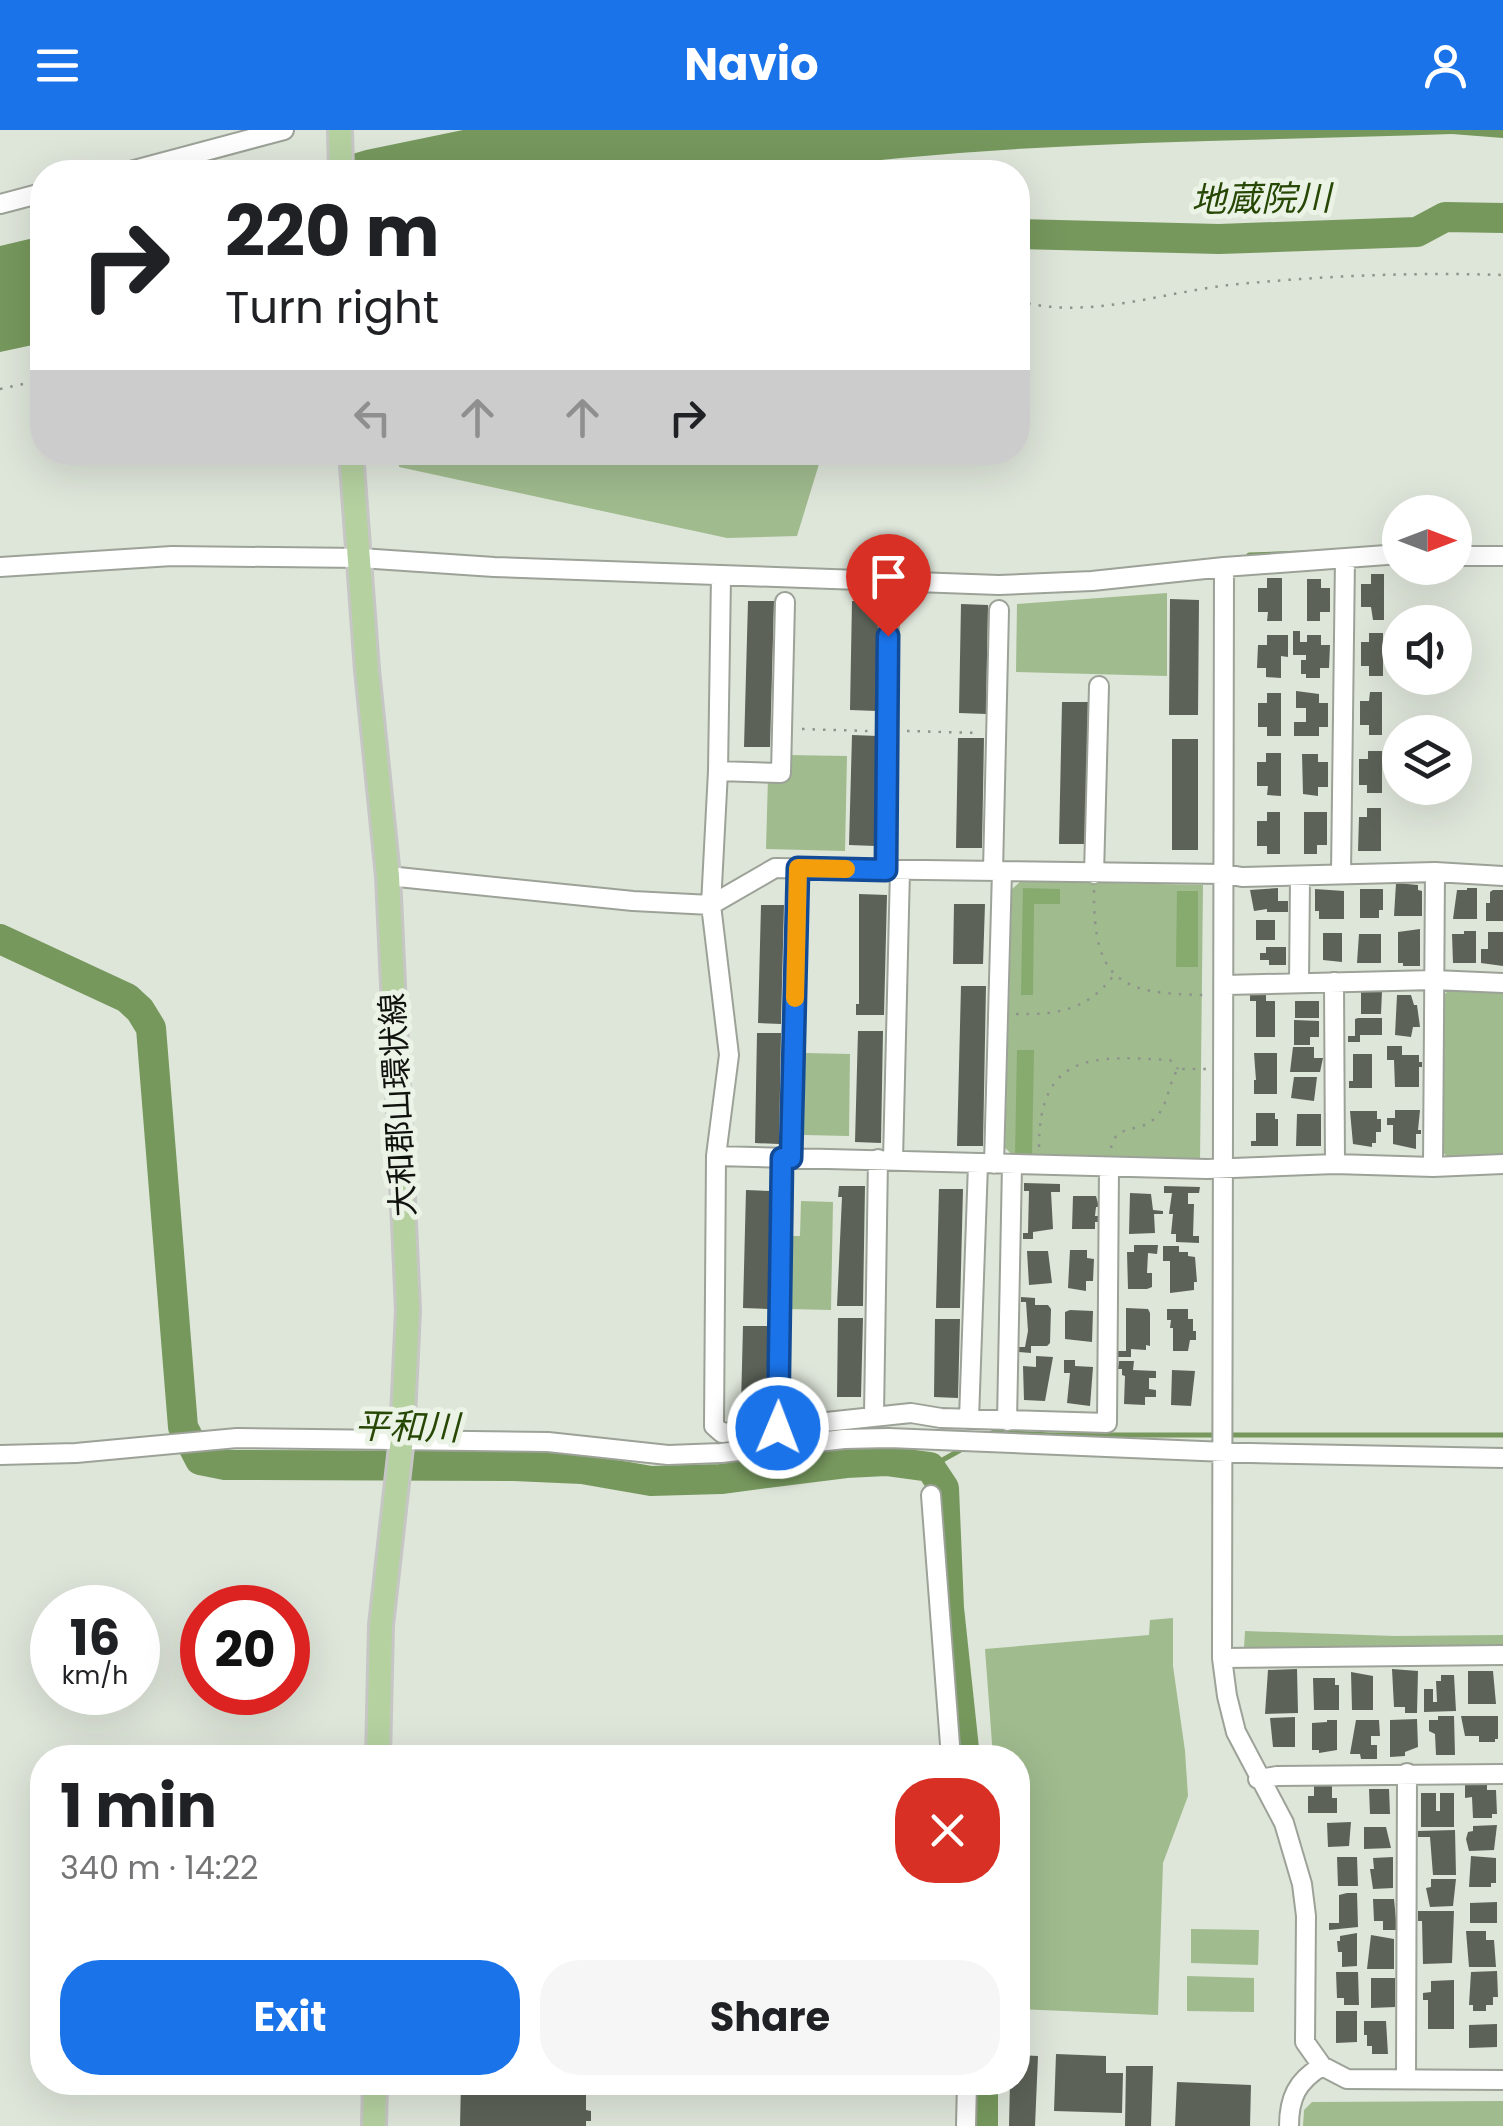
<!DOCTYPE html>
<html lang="en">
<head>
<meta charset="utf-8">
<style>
	:root { --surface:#fff; --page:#f6f6f6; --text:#202124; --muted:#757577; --accent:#1a73e8 }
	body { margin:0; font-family:Poppins,"Noto Sans JP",sans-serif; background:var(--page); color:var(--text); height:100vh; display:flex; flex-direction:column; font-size:38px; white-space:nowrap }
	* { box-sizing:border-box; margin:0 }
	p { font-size:32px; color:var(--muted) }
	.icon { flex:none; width:55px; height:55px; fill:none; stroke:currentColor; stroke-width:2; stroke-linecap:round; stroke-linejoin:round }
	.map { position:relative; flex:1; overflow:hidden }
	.drawer { position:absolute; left:30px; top:1615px; width:1000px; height:350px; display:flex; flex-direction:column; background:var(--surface); border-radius:40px; box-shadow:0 10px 40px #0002 }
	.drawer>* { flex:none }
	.banner { position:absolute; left:30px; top:30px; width:1000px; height:305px; border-radius:40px; box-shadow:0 10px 40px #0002; background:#fff; color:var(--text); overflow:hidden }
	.needle { width:65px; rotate:90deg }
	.buttons { position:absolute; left:1382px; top:365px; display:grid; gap:20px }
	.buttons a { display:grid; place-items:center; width:90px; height:90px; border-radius:50%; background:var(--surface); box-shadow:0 10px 40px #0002; font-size:50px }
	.speed { position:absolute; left:30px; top:1455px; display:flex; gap:20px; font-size:50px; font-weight:700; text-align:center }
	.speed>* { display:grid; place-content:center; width:130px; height:130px; border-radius:50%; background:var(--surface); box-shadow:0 10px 40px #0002; line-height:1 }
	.speed small { font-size:25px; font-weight:400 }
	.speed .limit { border:15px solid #d22; background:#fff; color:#111 }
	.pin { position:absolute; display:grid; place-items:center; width:85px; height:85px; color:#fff; margin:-102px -42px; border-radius:50% 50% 50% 0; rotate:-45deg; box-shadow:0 0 10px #0007 }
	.pin .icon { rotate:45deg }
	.me { position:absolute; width:110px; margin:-55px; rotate:1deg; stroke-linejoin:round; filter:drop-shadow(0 0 8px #0008) }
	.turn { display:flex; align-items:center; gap:35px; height:210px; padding:0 30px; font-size:45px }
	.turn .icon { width:130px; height:130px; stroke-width:2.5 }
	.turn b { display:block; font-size:70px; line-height:85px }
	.lanes { display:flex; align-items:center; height:95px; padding:0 30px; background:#0003; justify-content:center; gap:50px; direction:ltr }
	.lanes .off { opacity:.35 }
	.round { display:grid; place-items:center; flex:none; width:105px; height:105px; border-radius:40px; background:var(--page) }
	.overview { display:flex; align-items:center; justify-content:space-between; height:170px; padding:0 30px }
	h1 { font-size:60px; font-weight:700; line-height:75px }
	.cta { display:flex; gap:20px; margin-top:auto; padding:20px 30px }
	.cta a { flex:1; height:115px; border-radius:40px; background:var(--accent); color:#fff; font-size:40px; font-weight:700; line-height:115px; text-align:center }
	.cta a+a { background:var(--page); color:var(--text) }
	header { display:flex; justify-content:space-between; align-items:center; height:130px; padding:0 30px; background:var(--accent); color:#fff; font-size:45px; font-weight:700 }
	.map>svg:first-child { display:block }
	.green { fill:#a0bb8e }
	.forest { fill:#87aa6e }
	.water { fill:#76985d }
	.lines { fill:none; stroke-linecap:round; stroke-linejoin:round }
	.stream { stroke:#76985d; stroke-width:5 }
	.river { stroke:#76985d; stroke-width:30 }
	.building { fill:#5c6258 }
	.minor-casing { stroke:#9ca297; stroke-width:22 }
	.major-casing { stroke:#c6c6c5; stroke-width:28 }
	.path { stroke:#8e948b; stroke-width:2.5; stroke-dasharray:2.5 8; stroke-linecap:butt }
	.minor { stroke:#fff; stroke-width:18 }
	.major { stroke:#b5d1a0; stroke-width:22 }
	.route-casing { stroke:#114b97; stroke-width:25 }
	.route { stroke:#1a73e8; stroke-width:18 }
	.slow { stroke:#f59e0b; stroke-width:18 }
	.labels { text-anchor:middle; stroke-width:10; stroke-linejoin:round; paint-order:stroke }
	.street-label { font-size:32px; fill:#10120e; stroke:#ebf2e6 }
	.water-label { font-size:35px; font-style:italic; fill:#274704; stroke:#ebf2e6 }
</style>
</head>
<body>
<header><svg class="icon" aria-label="menu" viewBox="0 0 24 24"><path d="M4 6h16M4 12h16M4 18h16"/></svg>Navio<svg class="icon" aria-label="person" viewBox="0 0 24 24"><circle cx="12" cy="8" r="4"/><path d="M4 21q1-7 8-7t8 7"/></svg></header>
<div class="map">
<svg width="1503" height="1996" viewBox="0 0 1503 1996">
	<rect width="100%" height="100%" fill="#dee5d9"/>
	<path class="green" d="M399,323L820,322V323L819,334L797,406L727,408L399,337Z
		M1167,463V546L1016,542L1017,474Z
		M787,625L847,626L845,721L766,719L768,647Z
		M1021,751L1203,755L1200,1031L1016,1028L1005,1018L1012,759Z
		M1451,858L1503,861V1027L1450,1030L1442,1021L1443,866Z
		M805,923L850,924L849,1006L804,1005Z
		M801,1071L833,1072L831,1180L788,1179L789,1106H800Z
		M1173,1488V1536L1185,1621L1188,1666L1163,1733L1158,1885L1018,1879V1628L993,1627L985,1519L1149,1505L1150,1490Z
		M1245,1501L1395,1506L1503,1505V1520L1244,1519Z
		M1191,1799L1259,1800L1258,1835L1191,1833Z
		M1187,1846L1254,1848V1882L1187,1881Z
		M1503,1971V1996H1303L1304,1980L1312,1972Z"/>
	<path class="forest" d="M1023,758L1060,759V774H1034L1033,865H1021Z
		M1177,761H1198V837H1176Z
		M1017,920H1034L1032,1026H1015Z"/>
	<path class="water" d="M463,0H1503V8L1452,4C1230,12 1005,10 784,42H291L366,20Z
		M42,106V213L0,222V116Z"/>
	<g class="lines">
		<path class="stream" d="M1249,425L1302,423
			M987,1305L994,1302L1051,1305H1503
			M930,1337L964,1318"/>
		<path class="river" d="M1018,104L1219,109L1417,102L1445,87L1503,88
			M0,809L127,868L140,880L151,898L183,1297L200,1330L225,1335L514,1336L582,1339L651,1351L721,1349L846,1333L886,1331L930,1337L944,1358L949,1478L965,1628
			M983,1952V1996"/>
	</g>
	<path class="building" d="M1371,444H1384V490H1373L1371,477H1361V454H1371Z
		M1267,448H1282V491H1267L1268,482H1258V458H1267Z
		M1307,449H1321V458H1330V482H1320V491H1307Z
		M1170,469L1199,470L1198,585H1169Z
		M748,471H774L770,617H744Z
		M852,471H879L877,581L850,580Z
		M961,474L988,475L986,584L959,583Z
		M1293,501H1300V512H1307V505H1321V515H1330L1329,538H1320V548H1306V544H1301V530H1306V525H1293Z
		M1369,503H1383V546H1369V536H1361V512H1369Z
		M1267,505H1288V527L1281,526V548L1266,547V538H1257L1258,515H1267Z
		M1296,561L1319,564V573H1328V597H1319V606H1294V592H1306V578H1296Z
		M1370,562H1382V605H1369V595H1360V571H1369Z
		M1267,563H1281V606H1267V597H1258V573H1267Z
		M1062,572H1088L1085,714H1059Z
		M852,605L878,606L876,716L849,715Z
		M958,608H984L982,718H956Z
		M1172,609H1198V720H1172Z
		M1368,621H1382V663H1367V655H1359V629H1368Z
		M1266,623H1281V666L1267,665L1268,656H1257V632H1266Z
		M1302,624H1318V632H1328V657H1318V666L1303,664Z
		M1367,678H1381V721H1358L1359,687H1367Z
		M1267,682H1280V724H1267V716H1257V691H1267Z
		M1304,682H1327V715H1317V724H1304Z
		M1396,753L1418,755V760L1422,761V786H1394Z
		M1278,758V771H1288V782H1267V779L1254,781L1250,760Z
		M1467,758H1477V789H1453L1457,760H1467Z
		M1315,759L1344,761V789H1319V781H1315Z
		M1360,759H1383V780H1379V788H1360Z
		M1493,760H1503V791H1486V773H1490V762Z
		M859,764L887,765L884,885H856V874H859Z
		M954,774H985L983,834H953Z
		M761,775H784L781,894L758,893Z
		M1256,790H1275V810H1256Z
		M1420,799V836H1403V833H1398V802Z
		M1464,801H1476V833H1453L1452,804H1464Z
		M1488,802H1503V836L1481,833V819H1488Z
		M1323,803H1342V832L1323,830Z
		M1359,804H1381V833H1357Z
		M1266,817H1286V835H1269V830H1260V823H1266Z
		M961,856H986L983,1016H957Z
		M1361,861H1382L1381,884H1361Z
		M1250,864H1266V871H1275V907H1256V871H1250Z
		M1397,865H1411L1414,875H1417L1420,897H1413L1411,907L1395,905Z
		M1295,871H1319V888H1295Z
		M1358,888H1382V905H1360V912H1348V906H1355V889Z
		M1294,890L1319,891V907H1310V915H1294Z
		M858,901H883L881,1013L855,1012Z
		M757,903H781L779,1014L755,1013Z
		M1387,916H1402V925H1419V932H1422V937H1419V957H1395L1394,930H1387Z
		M1293,917H1314V928H1323L1320,942H1290Z
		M1254,923H1277V964H1254V950H1256Z
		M1353,924H1372V958H1349V951H1353Z
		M1294,947H1317L1314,971L1291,968Z
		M1395,980H1420L1418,1000H1421V1004H1416V1019L1393,1014V995H1387V988H1395Z
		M1350,981H1377V989H1381V1002H1376V1013H1372V1017L1353,1014Z
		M1256,983H1275V989H1278V1016H1251V1011H1256Z
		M1297,984H1321V1016H1296Z
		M1024,1053L1060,1054V1062H1051L1053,1099L1033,1102V1109H1023V1103H1028L1029,1061H1024Z
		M839,1056H865L863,1176H837L842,1067H838Z
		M1164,1056L1200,1057L1199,1063H1188V1074H1194L1193,1106H1199V1113L1176,1112V1104H1171L1173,1084H1169L1172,1063H1164Z
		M939,1059H963L960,1178H936Z
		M746,1060L771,1061L768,1179L743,1178Z
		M1130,1063L1151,1064L1153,1080L1163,1081V1084H1154L1155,1103L1129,1104Z
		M1073,1066H1096L1099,1077H1096L1095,1086H1099V1092H1095V1099H1072Z
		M1134,1115H1158L1157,1124L1148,1123L1147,1143H1152V1157L1147,1159H1128L1127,1122H1134Z
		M1163,1116H1179V1122H1188V1126L1195,1127L1197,1152H1194V1160L1170,1163V1131H1163Z
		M1070,1120H1087V1128L1094,1129L1093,1151H1086V1161L1068,1158Z
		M1027,1121H1048L1052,1153L1029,1155Z
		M1021,1167L1035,1168V1175H1048L1051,1179L1050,1213L1047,1216H1031V1223L1019,1222V1217H1025L1028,1201L1026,1172H1021Z
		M1126,1178L1148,1179L1150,1183V1216L1146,1215V1220L1131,1219V1227H1118V1221H1126Z
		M1167,1179H1188V1189H1193V1201H1196V1210H1190L1188,1221H1173V1198H1170L1171,1190H1167Z
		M1070,1180L1093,1181L1092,1212L1065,1209V1182Z
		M838,1188H863L861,1267H837Z
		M935,1189H960L958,1268L934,1267Z
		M743,1196H768L766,1275H741Z
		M1036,1226L1053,1227L1045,1271L1024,1270L1023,1236L1036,1237Z
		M1064,1230H1075V1236L1093,1237L1090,1276L1067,1273L1070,1243H1064Z
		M1119,1231H1134L1133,1240L1156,1241V1248H1149V1259L1156,1260V1267H1145V1275L1124,1274L1125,1246L1122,1245V1239H1118Z
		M1172,1240L1195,1241L1191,1276L1171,1275Z
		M1297,1539L1298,1583L1265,1584L1268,1540Z
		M1392,1539L1418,1541L1417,1583H1405V1577H1394Z
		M1468,1541H1493L1496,1574H1468Z
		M1351,1542L1373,1546V1580H1352Z
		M1441,1545H1454L1456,1581L1424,1582V1559H1433V1572H1437L1436,1551H1441Z
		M1313,1548H1335V1555H1339V1580H1314Z
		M1438,1586H1454L1455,1625H1436L1435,1604L1429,1601V1590H1438Z
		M1461,1586H1498V1609H1495V1612H1479V1606H1465Z
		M1295,1587V1617H1273L1270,1588Z
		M1417,1589L1418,1617L1405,1622V1626L1390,1627V1590Z
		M1327,1590H1337V1620L1319,1623V1620H1312V1593L1327,1592Z
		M1356,1590H1379L1380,1606H1371V1615H1377V1629H1361L1360,1624H1350Z
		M1465,1654H1487V1660H1496L1497,1684H1492V1688H1473L1472,1667L1465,1668Z
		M1314,1656H1332V1668H1337V1683H1308V1666H1314Z
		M1369,1659H1389L1390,1684H1370Z
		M1421,1663H1436V1681H1440V1663H1454V1697H1421Z
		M1351,1692L1349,1716L1328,1717L1327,1693Z
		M1497,1695L1494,1720L1469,1721L1466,1709L1468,1702L1473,1701V1696Z
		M1364,1697H1386L1391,1718L1364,1719Z
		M1455,1700L1456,1745H1433L1430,1707H1418V1701Z
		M1471,1726L1496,1728V1753H1491V1757H1469Z
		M1337,1727H1357L1358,1756H1338Z
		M1393,1727V1758L1373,1759L1370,1739H1374L1373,1728Z
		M1431,1749H1456L1453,1776L1430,1777L1426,1758L1431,1757Z
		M1347,1763H1357L1358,1797L1329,1800V1793H1339V1765Z
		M1373,1769H1394L1397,1800H1383V1791H1374Z
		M1497,1772V1793H1470V1773Z
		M1418,1781H1454L1452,1833L1423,1834L1422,1791H1418Z
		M1466,1801H1486V1810H1494L1496,1837H1469Z
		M1357,1803V1836L1342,1837V1822H1338L1337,1811H1340V1806Z
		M1371,1805L1394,1809V1839H1367Z
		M1497,1841L1498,1867H1493V1875H1486V1881H1473V1875H1469L1471,1842Z
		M1336,1842H1358L1359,1875H1344V1868H1337Z
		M1371,1848H1395V1877L1371,1878Z
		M1454,1850V1899H1428V1870H1423V1863L1431,1862V1851Z
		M1336,1881H1357V1912L1336,1913Z
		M1364,1891H1386L1388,1924H1372V1916H1367V1905H1364Z
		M1497,1894V1917L1469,1918V1895Z
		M1056,1924L1106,1926V1943H1123L1122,1983L1054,1981Z
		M1018,1925L1038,1926L1035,1996H1009L1010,1952H1018Z
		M1126,1936H1153L1151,1996H1125Z
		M461,1952H586V1980L591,1981V1991H586V1996H460Z
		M1177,1952L1251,1955L1250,1996H1175Z"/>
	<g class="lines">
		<defs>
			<path id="minor" d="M127,42L284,0
				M0,74L42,63
				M1455,426H1503
				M0,437L172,426L360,428L494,437L999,455L1092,451L1224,437L1400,424
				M1224,437L1222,1528L1227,1566L1236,1602L1284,1693L1302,1754L1306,1786L1305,1912L1322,1936L1347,1949L1503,1950
				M721,446L718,641L711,775L729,925L716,1026L714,1296L722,1303L911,1283L941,1288L1107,1293L1109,1038
				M718,641L781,643L785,472
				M886,739L889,475
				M993,741L999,480
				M1094,744L1099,556
				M1341,744L1345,428
				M388,746L633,771L711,775L775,738L1225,744L1242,747L1435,742L1503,746
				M1334,852L1335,1034
				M1299,853L1300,747
				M1225,855L1434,850L1503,853
				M716,1026L1207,1039L1335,1034L1433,1037L1503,1034
				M791,1028L798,738
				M893,1030L900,740
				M994,1034L1002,741
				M1433,1037L1435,742
				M874,1286L878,1029
				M969,1289L978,1034
				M1007,1291L1012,1035
				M778,1297L783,1028
				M0,1325L76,1323L237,1308L548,1312L668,1325L721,1323L844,1309L889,1308L1250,1323L1503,1328
				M931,1365L951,1628
				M1222,1528L1503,1525
				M1258,1649L1277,1646L1503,1644
				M1406,1949L1407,1643
				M966,1996L967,1952
				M1289,1996C1289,1968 1297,1951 1322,1936"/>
			<path id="major" d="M340,0L341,42
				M351,322L367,540L388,746L408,1180L402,1308L381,1495L378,1628
				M374,1996L375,1952"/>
		</defs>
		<use href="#minor" class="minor-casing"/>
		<use href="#major" class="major-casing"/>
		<path class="path" d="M1018,171C1087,190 1160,163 1229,155C1319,146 1412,142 1503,145
			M0,259L42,250
			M802,599L869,601
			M907,601L979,603
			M1094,760C1093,853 1121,864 1207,865
			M1016,884C1057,885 1088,880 1114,845
			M1039,1017C1039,921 1095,926 1170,930L1178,939
			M1111,1018C1115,993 1140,1003 1154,989C1169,976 1167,955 1178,939H1206"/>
		<use href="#minor" class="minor"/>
		<use href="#major" class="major"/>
	</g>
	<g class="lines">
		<defs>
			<path id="route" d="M778,1298L782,1028H791L798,738L886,740L888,506"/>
		</defs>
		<use href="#route" class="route-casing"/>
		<use href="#route" class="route"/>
		<path class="slow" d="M795,868L798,738L846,739"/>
	</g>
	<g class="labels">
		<g class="street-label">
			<text transform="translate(398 975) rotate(-93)" y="11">大和郡山環状線</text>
		</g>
		<g class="water-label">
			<text transform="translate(1261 69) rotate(-1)" y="12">地蔵院川</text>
			<text transform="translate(407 1297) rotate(1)" y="12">平和川</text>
		</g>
	</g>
</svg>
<div class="buttons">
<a><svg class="needle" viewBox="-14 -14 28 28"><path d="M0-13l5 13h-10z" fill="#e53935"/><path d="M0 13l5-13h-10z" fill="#757577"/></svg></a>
<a><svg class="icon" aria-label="sound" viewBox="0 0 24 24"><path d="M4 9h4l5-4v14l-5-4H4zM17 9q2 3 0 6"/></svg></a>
<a><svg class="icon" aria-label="layers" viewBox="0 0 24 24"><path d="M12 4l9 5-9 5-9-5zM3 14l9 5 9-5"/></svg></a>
</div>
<div class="speed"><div>16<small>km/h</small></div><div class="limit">20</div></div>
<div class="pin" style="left:888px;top:506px;background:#d93025"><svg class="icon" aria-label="arrive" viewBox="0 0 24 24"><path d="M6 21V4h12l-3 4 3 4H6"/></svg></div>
<svg class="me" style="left:778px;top:1298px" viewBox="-20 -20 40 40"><circle r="17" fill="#1a73e8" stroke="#fff" stroke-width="3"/><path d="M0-11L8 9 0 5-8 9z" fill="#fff"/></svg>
<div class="banner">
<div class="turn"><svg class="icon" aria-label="right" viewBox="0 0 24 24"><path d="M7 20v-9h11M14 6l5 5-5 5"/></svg><div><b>220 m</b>Turn right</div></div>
<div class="lanes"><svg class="icon off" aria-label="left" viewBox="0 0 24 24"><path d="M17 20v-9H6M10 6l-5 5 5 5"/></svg><svg class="icon off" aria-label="ahead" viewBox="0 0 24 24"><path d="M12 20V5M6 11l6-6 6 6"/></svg><svg class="icon off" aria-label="ahead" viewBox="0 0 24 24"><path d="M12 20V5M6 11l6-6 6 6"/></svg><svg class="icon" aria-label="right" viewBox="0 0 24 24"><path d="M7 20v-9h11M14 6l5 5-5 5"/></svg></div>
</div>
<section class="drawer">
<div class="overview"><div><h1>1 min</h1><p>340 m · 14:22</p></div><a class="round" style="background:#d93025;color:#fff"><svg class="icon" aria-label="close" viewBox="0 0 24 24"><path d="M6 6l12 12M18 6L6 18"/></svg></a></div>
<div class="cta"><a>Exit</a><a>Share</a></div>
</section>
</div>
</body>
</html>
